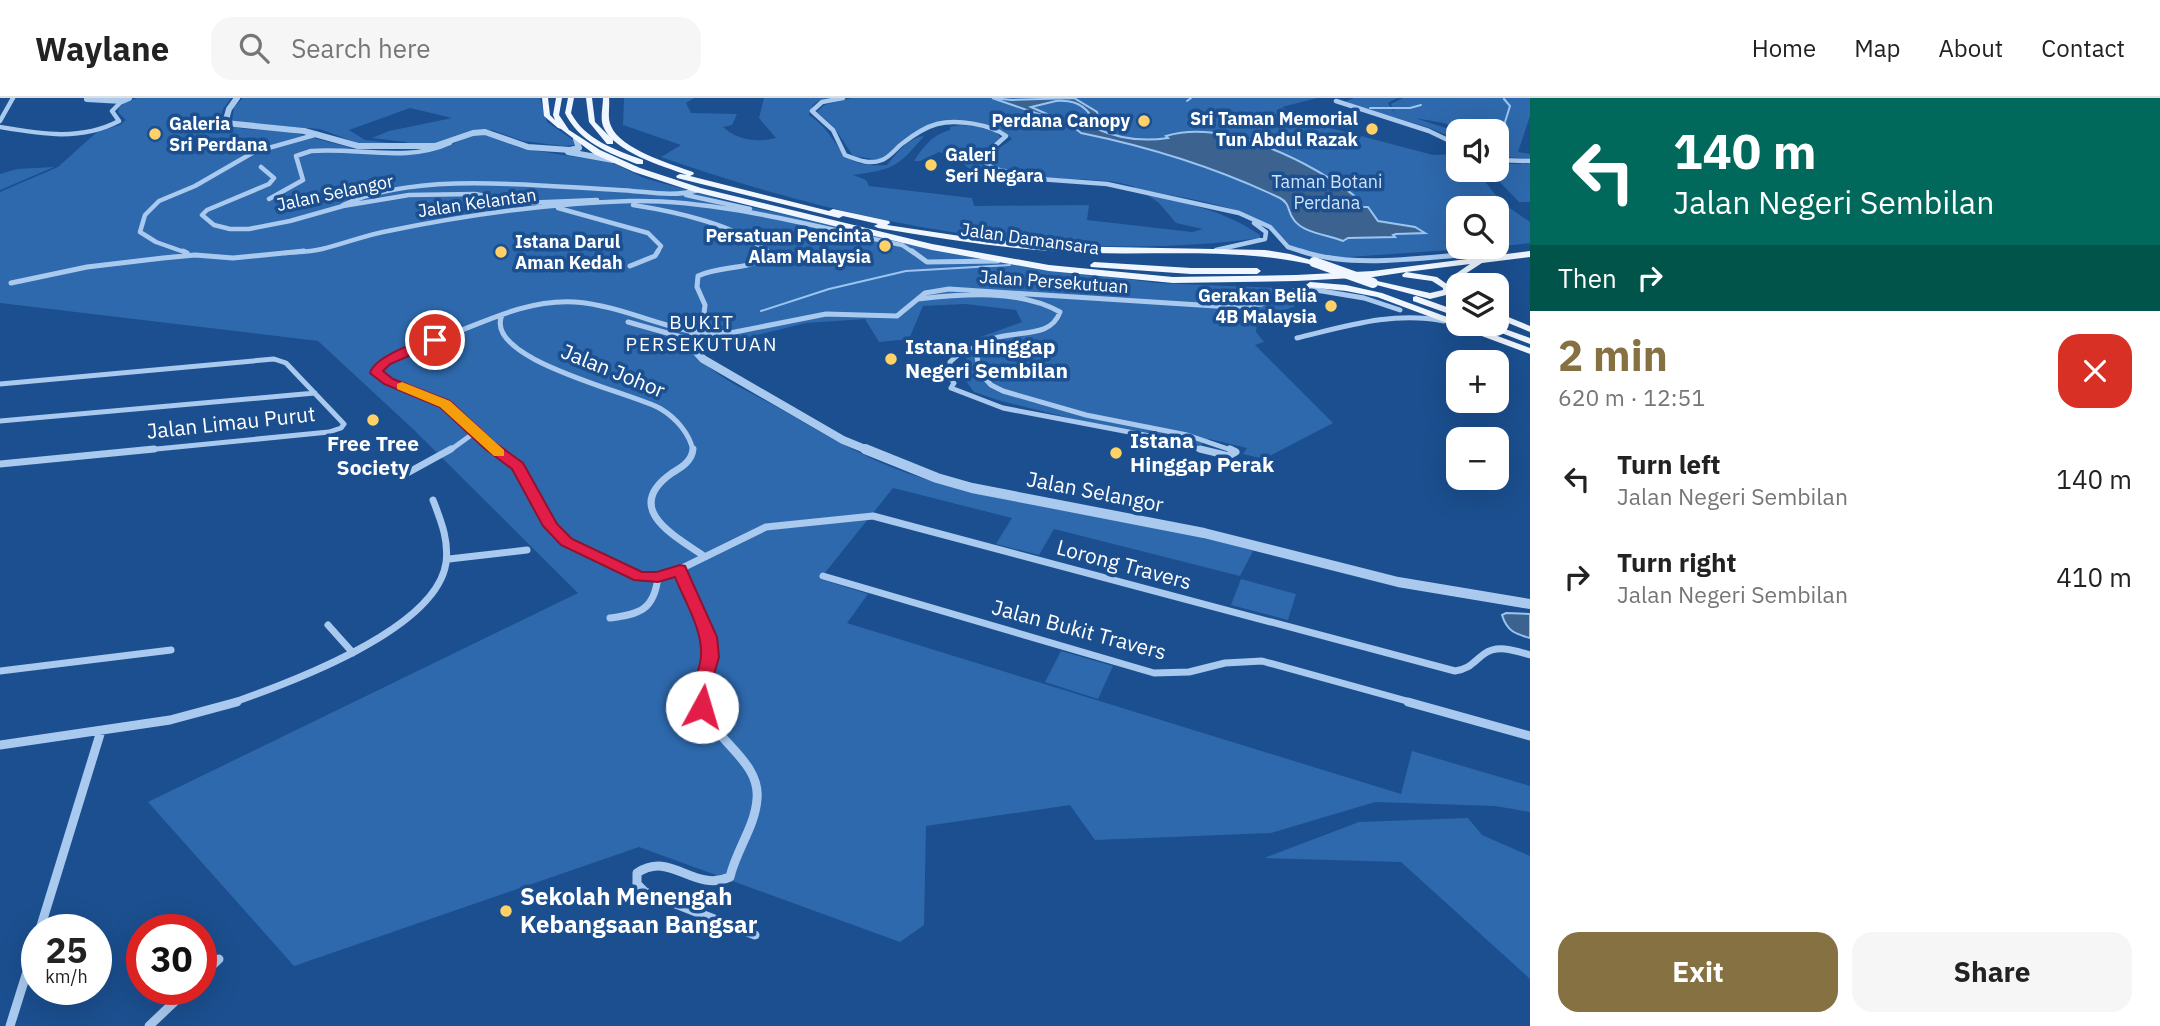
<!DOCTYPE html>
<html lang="en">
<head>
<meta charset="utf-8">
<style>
	:root { --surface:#fff; --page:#f6f6f6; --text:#222; --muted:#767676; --line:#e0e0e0; --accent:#857141 }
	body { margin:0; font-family:"IBM Plex Sans",sans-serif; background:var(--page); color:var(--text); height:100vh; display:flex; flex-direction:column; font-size:26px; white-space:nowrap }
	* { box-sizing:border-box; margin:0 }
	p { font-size:23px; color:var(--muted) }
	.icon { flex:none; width:38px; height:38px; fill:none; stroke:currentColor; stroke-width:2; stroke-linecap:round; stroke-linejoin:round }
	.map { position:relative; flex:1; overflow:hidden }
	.details { display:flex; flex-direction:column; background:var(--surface); width:630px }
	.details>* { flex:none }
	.top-card { background:#00695c; color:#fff; overflow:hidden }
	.buttons { position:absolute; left:1446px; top:21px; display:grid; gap:14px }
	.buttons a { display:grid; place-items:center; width:63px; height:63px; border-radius:14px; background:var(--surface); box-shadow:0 7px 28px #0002; font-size:35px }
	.speed { position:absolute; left:21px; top:816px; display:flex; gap:14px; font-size:35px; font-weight:700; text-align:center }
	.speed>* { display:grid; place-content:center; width:91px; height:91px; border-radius:50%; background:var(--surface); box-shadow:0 7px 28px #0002; line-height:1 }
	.speed small { font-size:18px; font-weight:400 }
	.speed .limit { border:10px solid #d22; background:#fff; color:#111 }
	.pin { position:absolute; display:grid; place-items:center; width:60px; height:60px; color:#fff; margin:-30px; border:4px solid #fff; border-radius:50%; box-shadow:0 2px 7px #0007 }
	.me { position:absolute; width:77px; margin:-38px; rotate:6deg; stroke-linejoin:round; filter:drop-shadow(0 0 5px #0008) }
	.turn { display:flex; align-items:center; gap:24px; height:147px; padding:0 28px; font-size:32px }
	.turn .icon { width:91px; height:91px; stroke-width:2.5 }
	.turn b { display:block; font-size:49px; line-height:60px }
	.then { display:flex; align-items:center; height:66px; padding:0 28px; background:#0003; gap:14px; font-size:26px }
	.round { display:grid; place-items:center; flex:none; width:74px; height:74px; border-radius:21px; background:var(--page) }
	.head { display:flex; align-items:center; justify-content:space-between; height:119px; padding:0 28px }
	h1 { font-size:42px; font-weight:700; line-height:52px; color:var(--accent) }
	.cta { display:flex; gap:14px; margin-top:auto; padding:14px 28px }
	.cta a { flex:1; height:80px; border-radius:21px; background:var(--accent); color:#fff; font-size:28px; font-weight:700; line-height:80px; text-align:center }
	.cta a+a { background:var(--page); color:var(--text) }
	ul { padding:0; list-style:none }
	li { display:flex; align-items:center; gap:21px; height:98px; padding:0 28px }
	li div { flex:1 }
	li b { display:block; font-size:26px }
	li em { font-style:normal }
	header { display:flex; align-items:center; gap:42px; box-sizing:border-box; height:98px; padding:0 35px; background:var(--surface); border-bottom:2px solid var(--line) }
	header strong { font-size:33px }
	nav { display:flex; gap:38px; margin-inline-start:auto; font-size:24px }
	.search { width:490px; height:63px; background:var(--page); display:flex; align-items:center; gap:18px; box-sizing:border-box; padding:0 24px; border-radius:21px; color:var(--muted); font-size:26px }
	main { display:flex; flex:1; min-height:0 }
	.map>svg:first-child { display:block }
	.green { fill:#2e69ad }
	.water { fill:#3c6290; stroke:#9cc4f0; stroke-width:2; fill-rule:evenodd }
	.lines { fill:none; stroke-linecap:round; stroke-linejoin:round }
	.stream { stroke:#9cc4f0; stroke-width:2 }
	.minor-far3 { stroke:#a9c9ee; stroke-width:4.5 }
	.minor-far2 { stroke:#a9c9ee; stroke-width:5 }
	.minor-far1 { stroke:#a9c9ee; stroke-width:7 }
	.minor { stroke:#a9c9ee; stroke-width:9 }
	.tertiary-far2 { stroke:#a9c9ee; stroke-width:6 }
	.tertiary-far1 { stroke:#a9c9ee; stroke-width:8 }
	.tertiary { stroke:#a9c9ee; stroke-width:10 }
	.primary { fill:#f0f6ff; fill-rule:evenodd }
	.primary-bridge { stroke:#f0f6ff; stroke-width:10 }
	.route { fill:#e11d48; stroke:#92132f; stroke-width:2 }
	.slow { fill:#f59e0b }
	.poi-dot { fill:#ffd166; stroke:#1b4f8f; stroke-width:2.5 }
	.labels { text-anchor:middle; stroke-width:7; stroke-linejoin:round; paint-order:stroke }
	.far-poi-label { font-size:18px; font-weight:bold; fill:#fff; stroke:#1b4f8f; text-anchor:end }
	.far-park-label { font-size:18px; fill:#cfe3fa; stroke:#1b4f8f }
	.far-street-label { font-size:18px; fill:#fff; stroke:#1b4f8f }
	.far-neighbourhood-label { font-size:19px; letter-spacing:2px; fill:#fff; stroke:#1b4f8f }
	.poi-label { font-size:21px; font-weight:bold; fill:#fff; stroke:#1b4f8f; text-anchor:start }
	.street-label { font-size:21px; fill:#fff; stroke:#1b4f8f }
	.near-poi-label { font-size:24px; font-weight:bold; fill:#fff; stroke:#1b4f8f; text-anchor:start }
</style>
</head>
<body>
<header>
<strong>Waylane</strong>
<div class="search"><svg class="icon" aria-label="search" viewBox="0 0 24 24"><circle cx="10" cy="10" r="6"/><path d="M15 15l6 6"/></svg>Search here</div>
<nav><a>Home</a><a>Map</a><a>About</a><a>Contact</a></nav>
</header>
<main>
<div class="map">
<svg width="1530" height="928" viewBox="0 0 1530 928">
	<rect width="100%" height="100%" fill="#1b4f8f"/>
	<path class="green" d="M138,0H231L223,11L219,26L245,31L291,34L355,51L377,52H425L447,49L474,36H483L520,50L613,65L644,80L737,106L1006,165L1157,185L1277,190L1295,208L1257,224L1256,234L1264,244L1255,247L1333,325L1264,361L1243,356L1247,350L1209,341L1199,348L1167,338L1078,322L1001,303L974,294L960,275L975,241L1022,224L1016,212L965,206L923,208L909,241L879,244L865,221L806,225L733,243L717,240L689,248C709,277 745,291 775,308C817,332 861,359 907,375C1019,414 1141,418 1253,453L1240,478L1054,431L1039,457L996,446L1012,420L893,390L820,481L868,496L847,525L1401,696L1412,653L1530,688V714L1495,708L1375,704L1271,735L1095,742L1070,707L926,728L924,827L900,844L639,749L294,868L148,704L578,495L413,331L318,243L0,205V94L58,69L97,34L120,27L126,22L118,14C120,4 130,2 138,0Z
		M243,0H540L547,24L573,42L575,47L563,48L523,43L492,32L473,34L444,45L411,47L406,44L372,40L389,33L452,20L410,10L349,32L365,42L400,46H360L320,31L232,24L234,9Z
		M624,0H694L686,5L691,15L737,16L732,27L723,29C737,42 757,45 776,40L759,20L764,0H832C819,2 812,3 809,17C845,41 832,71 887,67C897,55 908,40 924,38C897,70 894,71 853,77L866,82L869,88L972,100L974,108L1089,107L1087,122L1192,134L1203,131L1176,125L1159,105L1146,96C1187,105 1225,113 1260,137V140C1059,167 851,126 661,59L681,47L623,27Z
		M852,0H1317L1282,9L1308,24L1433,57L1458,56V72H1476L1501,104L1530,124V145L1496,149V110H1458V149H1495L1334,160C1319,158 1300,156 1287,146C1276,138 1272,128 1259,122C1219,103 1174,98 1131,90L1135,89C1090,73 1024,92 984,61L1012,41C996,22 943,21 922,31C906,39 894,50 881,62L853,58L834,29L817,14L824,7Z
		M1354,0H1397L1388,5L1395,16L1391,6L1403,0H1530V18L1518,54L1530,56V61L1496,58V33H1463L1444,25L1415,20L1458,34V42L1430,30L1344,4Z
		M961,27C975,29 993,28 1001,40L974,59L987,71L1015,79C1000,83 976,79 965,67C961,63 958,58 954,54L947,57L939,54L920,63H914C924,48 932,37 950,32V29Z
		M1500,66H1530V104H1519L1496,80L1494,72Z
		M54,69L0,92V76L17,71Z
		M1241,481L1296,496L1288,522L1231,507Z
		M1061,553L1113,568L1098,601L1045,584Z
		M1468,720L1482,737L1530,758V881L1401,764L1264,760L1359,724Z"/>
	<path class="water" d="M992,0L1012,2L1074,0L1097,14L1098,18L1092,26L1095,30C1119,41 1142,44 1168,40L1166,38C1227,20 1313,65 1360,102L1356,103L1363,109H1368L1378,123L1415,129L1425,135L1396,136L1393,137L1395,139L1348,140L1343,143C1329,137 1303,135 1294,122C1287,114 1291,106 1280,100C1217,70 1150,49 1081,35L1071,27ZM1056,3C1069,2 1080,4 1089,15L1087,21L1082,25L1058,21L1031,9Z
		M1506,515L1530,516V540C1515,536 1507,533 1502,517Z"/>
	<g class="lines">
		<path class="stream" d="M1504,1L1510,8L1505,24L1506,42
			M1187,3L1191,0
			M1370,10H1410L1421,7
			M761,213L829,191L906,173L1010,167"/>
		<path class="minor-far3" d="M843,0L822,4L812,13L833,32L845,57C858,62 869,67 882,62C890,59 896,50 903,45C912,38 926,29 937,26C956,21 990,26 1006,38L980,61L995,71L1039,81L1107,86L1239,115L1270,129L1288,149L1307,155
			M1336,3L1429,33L1458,47
			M0,23L13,0
			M0,29C41,36 81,43 119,23L112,13L122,3
			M1496,62L1530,63
			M261,69L274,80L269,86L207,112L202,117L214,127L230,131H249L290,123L343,108L409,97L475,96L523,105L597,102
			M686,97L750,111
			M269,101L303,82L296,58L311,53C359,49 405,65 450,45
			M343,107C417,73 537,88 618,92C645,93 672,100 698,92
			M633,107C672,113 740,127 768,155
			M558,110L648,135L661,148L657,155
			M1216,152L1265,141L1266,134L1254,125
			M187,155L156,144L140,134L145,117L159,103L195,88L254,54L318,36
			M285,155C297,154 310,154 322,151C344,146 365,137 388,133C467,117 549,105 630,103C718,101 816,129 902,147L914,155
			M1483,155H1487"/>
		<path class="minor-far2" d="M183,153L187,155
			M912,153L927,164L998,163
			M1301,153C1356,172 1430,158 1487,155
			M630,168L655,158L658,153
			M11,185L87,169L163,160L195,157L233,160L304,153
			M918,201C962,196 1020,191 1060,214C1049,245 1007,228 981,247L977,259L980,275L991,287L1003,293L1086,317L1187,337L1234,353
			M502,217C482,262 634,295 661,311C676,320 690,336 693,353
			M628,224L692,242
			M702,232L705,207L697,189L698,178C721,167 749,173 770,157L767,153
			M710,235L735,234L826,216L897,218L925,195L949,191L1231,209L1262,206L1296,192L1310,191L1364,200L1400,212
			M1297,240C1347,228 1393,213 1444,223
			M981,247L960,255L950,264V279L954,285L951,290L1003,310L1166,341L1206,353
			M0,286L274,261L286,265L344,326L341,330L329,334L136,353
			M0,323L315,295
			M449,353L474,335
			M497,353C478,339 463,317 444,305C426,295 385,290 376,272C396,252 422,247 447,238C488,222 530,201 575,204C616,207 654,226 694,234"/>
		<path class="minor-far1" d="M495,351L518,368L551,428L566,444L639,479L670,476L766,429L873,418L1455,573C1470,571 1473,564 1484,556C1498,546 1516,553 1530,557
			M693,351C692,363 682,369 672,375C622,410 673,437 704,458
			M1200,351L1229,358L1236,354L1230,351
			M0,366L154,351
			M400,379L451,351
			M449,461L527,452
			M680,472C693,499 713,530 710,562C708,577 701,590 702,605
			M823,478L1154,575L1189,574L1225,565L1262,563L1414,605
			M610,520C640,516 654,512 658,479
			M328,527L353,555
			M0,573L171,552
			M232,605C289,585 436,532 446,465C449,442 441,423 433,402"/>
		<path class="minor" d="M702,604C709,641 761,661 757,701C755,729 736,752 730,779C693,795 671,752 637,775V786L645,794L755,837
			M1408,604L1530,638
			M0,647L170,622L237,604
			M40,831L101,633
			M201,878L219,861
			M10,928L37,842
			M149,928L188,891"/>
		<path class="tertiary-far2" d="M237,0L229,11L225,25L304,33L358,48H435L473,35L485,34L528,49L570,52L579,50L576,41
			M87,1L122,3L129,0
			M568,54L613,62"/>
		<path class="tertiary-far1" d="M710,235L700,232L693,235L694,251L703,261L843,342L870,353"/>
		<path class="tertiary" d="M865,351L937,380L972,390L1204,435L1398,484L1530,506"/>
		<path class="primary" d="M542,0H548L550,17L555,22L553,17L556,0H562L559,17L569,32L600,52L640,70L701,90L932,146L1049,167L1173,179L1296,177L1373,173L1530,153V159L1482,165L1462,178V187H1458V190L1454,187V177L1470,166L1406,174L1437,179L1451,189L1450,196L1430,201L1369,185L1373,182L1430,195L1443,192V190L1432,183L1403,179L1402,177L1406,174L1373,179L1296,183L1173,185L1049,173L932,152L695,94L634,74L594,56L561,31L558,30L544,18Z
			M568,0H574L571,15C585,42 616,52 643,62V66H637C609,55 579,44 565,15Z
			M586,0H592L595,24L613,42V46H607L589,24Z
			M603,0H609C610,9 607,20 611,28C620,51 671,66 693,74L694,76L690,78L829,113L833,111L889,123L890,125L887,127L967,139L1057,148L1265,152L1290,156L1318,164L1314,167C1240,150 1165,157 1090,155C1019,153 948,142 878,130L874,128L878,126L843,118L839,120L677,80L676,78L680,76L687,77C663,68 613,54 603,28C600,19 603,9 603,0Z
			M1094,164L1191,170H1257L1261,173L1257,176H1191L1091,169L1090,167Z
			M1310,184L1346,187L1382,195L1458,223V226H1465L1530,250V256L1377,199L1346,193L1307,189L1306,187Z
			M1416,198L1458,213V219L1413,203V199Z
			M1496,214L1530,228V234L1496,220Z
			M1478,226H1491L1530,240V246Z"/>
		<path class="primary-bridge" d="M1314,164L1373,185"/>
	</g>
	<path class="route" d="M435,238L439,239V245L390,266L383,273L393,281L450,303L494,344L523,365L557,426L572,441L642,474H657L680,467L685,468L717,539L719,559L712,584L711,609L709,613H696C686,595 700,576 701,558C703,532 684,502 675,479L658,484L634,482L561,447L543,428L512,371L484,350L440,309L384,286L370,275C374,259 418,243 435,238Z"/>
	<path class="slow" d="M402,284L450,303L504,352V358H494L440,309L397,291V286Z"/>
	<g class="poi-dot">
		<circle cx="1144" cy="23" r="7"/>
		<circle cx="1372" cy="31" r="7"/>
		<circle cx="155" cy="36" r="7"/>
		<circle cx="931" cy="67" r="7"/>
		<circle cx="885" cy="148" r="7"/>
		<circle cx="501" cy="154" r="7"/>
		<circle cx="1331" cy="208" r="7"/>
		<circle cx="891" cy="261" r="7"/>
		<circle cx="373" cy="322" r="7"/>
		<circle cx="1116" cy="355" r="7"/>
		<circle cx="506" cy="813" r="7"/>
	</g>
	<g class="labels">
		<g class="far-poi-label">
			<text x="1358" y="27">Sri Taman Memorial<tspan x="1358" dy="21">Tun Abdul Razak</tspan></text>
			<text x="1130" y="29">Perdana Canopy</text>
			<text x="169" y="32" text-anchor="start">Galeria<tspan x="169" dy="21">Sri Perdana</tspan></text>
			<text x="945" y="63" text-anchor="start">Galeri<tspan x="945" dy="21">Seri Negara</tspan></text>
			<text x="871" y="144">Persatuan Pencinta<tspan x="871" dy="21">Alam Malaysia</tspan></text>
			<text x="515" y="150" text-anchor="start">Istana Darul<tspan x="515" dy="21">Aman Kedah</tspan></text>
			<text x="1317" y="204">Gerakan Belia<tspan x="1317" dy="21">4B Malaysia</tspan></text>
		</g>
		<g class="far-park-label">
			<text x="1327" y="90">Taman Botani<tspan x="1327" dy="21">Perdana</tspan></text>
		</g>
		<g class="far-street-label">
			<text transform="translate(335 95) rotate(-12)" y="6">Jalan Selangor</text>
			<text transform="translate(477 105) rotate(-8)" y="6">Jalan Kelantan</text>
			<text transform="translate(1030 141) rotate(8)" y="6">Jalan Damansara</text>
			<text transform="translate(1054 184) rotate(4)" y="6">Jalan Persekutuan</text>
		</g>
		<g class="far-neighbourhood-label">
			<text x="702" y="231">BUKIT<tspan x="702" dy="22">PERSEKUTUAN</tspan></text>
		</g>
		<g class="poi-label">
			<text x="905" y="256">Istana Hinggap<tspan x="905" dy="24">Negeri Sembilan</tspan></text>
			<text x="1130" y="350">Istana<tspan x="1130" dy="24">Hinggap Perak</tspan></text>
			<text x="373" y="353" text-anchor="middle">Free Tree<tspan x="373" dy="24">Society</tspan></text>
		</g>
		<g class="street-label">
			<text transform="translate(613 273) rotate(22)" y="7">Jalan Johor</text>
			<text transform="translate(231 325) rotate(-6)" y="7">Jalan Limau Purut</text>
			<text transform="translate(1095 394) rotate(11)" y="7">Jalan Selangor</text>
			<text transform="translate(1124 467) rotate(15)" y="7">Lorong Travers</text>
			<text transform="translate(1079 532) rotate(15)" y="7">Jalan Bukit Travers</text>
		</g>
		<g class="near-poi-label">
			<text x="520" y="807">Sekolah Menengah<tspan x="520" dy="28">Kebangsaan Bangsar</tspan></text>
		</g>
	</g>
</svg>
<div class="buttons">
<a><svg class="icon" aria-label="sound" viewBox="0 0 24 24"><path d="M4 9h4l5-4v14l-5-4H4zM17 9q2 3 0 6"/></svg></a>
<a><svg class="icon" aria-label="search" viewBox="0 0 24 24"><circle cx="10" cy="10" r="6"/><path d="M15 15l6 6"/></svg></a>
<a><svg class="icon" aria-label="layers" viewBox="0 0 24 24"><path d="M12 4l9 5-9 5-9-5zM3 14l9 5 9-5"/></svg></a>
<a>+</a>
<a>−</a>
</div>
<div class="speed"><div>25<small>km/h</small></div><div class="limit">30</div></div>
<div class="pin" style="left:435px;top:242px;background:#d93025"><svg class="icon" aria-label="arrive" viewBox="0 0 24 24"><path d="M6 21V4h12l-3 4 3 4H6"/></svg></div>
<svg class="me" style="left:702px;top:609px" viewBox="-20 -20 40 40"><circle r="19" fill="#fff"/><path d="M0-13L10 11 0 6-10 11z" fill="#e11d48"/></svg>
</div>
<section class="details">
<div class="top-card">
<div class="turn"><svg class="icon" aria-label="left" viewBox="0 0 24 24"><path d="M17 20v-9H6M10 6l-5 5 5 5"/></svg><div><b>140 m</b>Jalan Negeri Sembilan</div></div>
<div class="then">Then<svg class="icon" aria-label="right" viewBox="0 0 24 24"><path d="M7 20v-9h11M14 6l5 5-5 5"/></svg></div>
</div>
<div class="head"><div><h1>2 min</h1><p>620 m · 12:51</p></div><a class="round" style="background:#d93025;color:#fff"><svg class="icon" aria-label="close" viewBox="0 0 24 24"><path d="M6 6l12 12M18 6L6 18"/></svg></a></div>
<ul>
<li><svg class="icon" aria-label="left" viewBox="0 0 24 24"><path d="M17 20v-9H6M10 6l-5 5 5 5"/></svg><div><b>Turn left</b><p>Jalan Negeri Sembilan</p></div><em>140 m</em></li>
<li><svg class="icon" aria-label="right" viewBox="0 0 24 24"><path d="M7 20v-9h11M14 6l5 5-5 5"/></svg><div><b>Turn right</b><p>Jalan Negeri Sembilan</p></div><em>410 m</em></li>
</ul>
<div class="cta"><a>Exit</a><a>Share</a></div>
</section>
</main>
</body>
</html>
